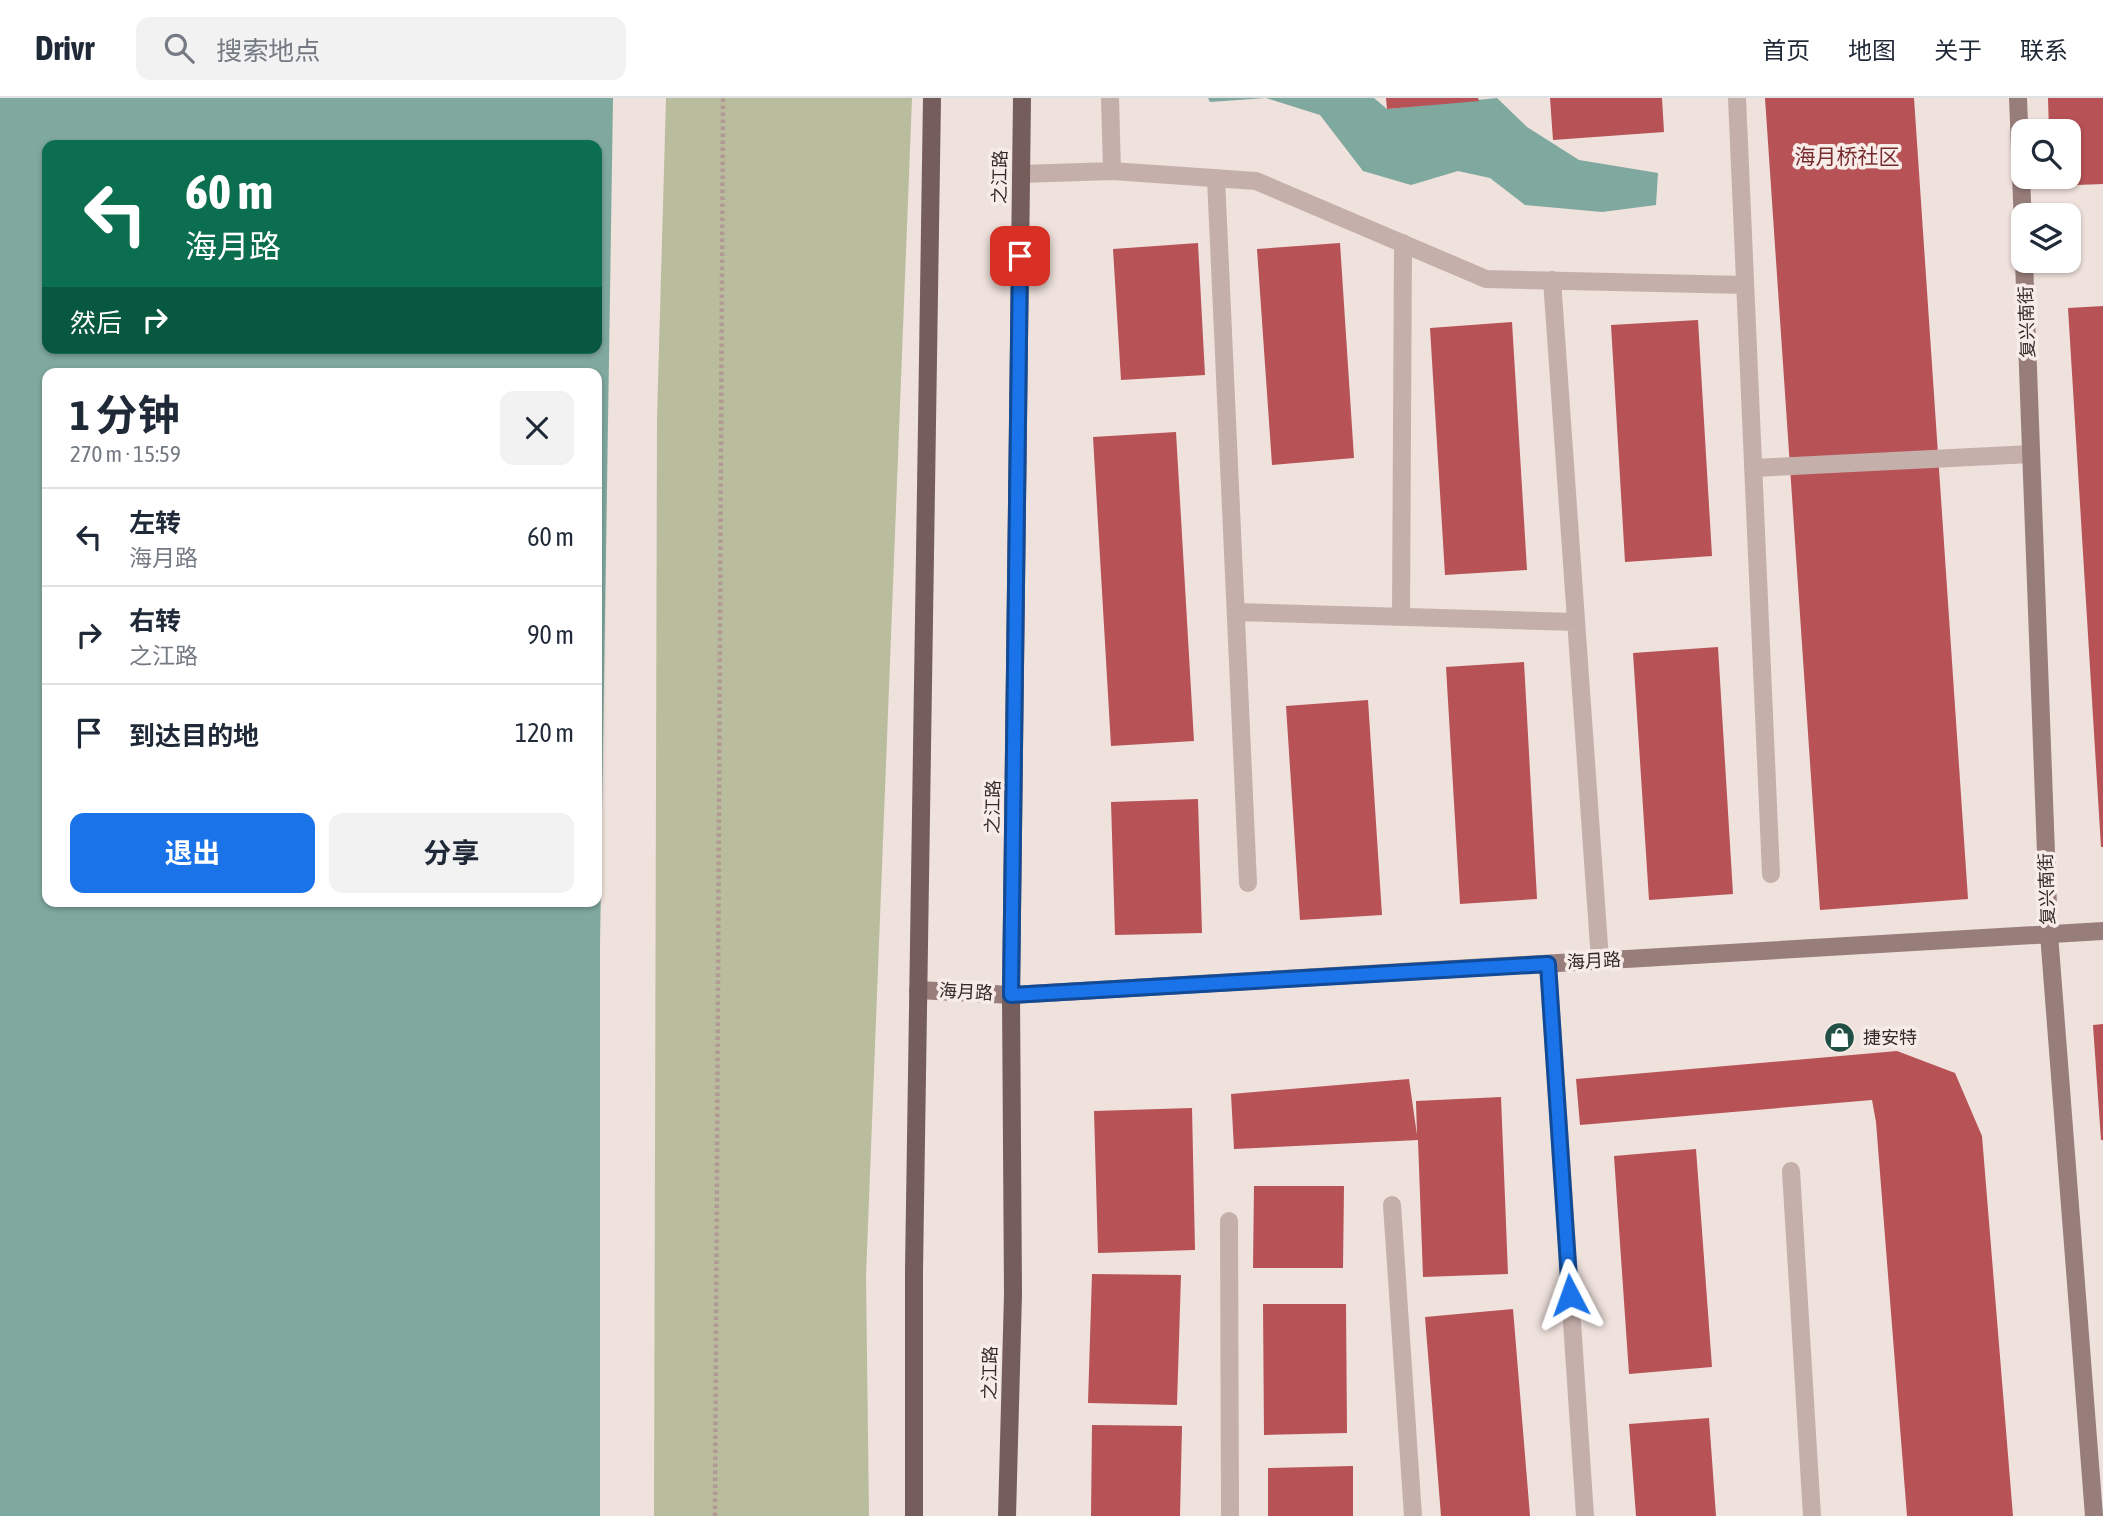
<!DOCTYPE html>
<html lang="zh">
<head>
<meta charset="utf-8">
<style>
	:root { --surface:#fff; --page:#f2f2f3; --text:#1f2937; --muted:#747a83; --line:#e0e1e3; --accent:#1a73e8 }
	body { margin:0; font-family:"Asap Condensed","Noto Sans SC",sans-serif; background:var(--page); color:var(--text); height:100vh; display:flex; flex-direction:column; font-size:26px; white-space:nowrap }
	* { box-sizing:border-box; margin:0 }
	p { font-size:23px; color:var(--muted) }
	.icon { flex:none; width:38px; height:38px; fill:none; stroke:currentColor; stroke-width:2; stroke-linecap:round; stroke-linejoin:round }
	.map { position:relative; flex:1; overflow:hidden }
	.drawer { position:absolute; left:42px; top:270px; width:560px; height:539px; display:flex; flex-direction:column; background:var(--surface); border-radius:14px; box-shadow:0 2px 5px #0004 }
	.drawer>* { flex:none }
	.hud { position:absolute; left:42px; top:42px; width:560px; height:214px; border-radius:14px; box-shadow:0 2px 5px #0004; background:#0b6e4f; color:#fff; overflow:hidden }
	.controls { position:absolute; left:2011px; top:21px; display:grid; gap:14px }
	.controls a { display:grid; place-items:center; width:70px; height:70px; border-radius:14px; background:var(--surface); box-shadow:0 2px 5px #0004; font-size:35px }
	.pin { position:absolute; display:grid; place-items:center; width:60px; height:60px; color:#fff; margin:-30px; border-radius:14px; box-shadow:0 4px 10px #0006 }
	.me { position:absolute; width:77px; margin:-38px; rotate:356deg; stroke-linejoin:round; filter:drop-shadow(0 0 5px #0008) }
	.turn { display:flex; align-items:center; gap:24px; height:147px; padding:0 28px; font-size:32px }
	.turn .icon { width:91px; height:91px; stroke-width:2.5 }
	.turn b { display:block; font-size:49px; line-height:60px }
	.then { display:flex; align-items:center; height:66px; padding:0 28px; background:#0003; gap:14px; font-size:26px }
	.round { display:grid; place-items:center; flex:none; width:74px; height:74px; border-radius:14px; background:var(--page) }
	.head { display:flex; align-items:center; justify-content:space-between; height:119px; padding:0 28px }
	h1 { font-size:42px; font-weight:700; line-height:52px }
	.cta { display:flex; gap:14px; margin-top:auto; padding:14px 28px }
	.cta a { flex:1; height:80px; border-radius:14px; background:var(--accent); color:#fff; font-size:28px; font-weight:700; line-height:80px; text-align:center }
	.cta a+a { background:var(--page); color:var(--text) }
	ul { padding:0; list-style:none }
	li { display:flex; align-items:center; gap:21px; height:98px; padding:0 28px; border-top:2px solid var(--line) }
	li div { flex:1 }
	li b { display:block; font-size:26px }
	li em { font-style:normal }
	header { display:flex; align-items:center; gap:42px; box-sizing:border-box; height:98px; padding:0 35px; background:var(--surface); border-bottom:2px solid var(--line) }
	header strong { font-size:33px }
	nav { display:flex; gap:38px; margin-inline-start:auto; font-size:24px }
	.search { width:490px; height:63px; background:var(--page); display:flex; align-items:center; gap:18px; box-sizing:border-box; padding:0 24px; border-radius:14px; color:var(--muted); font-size:26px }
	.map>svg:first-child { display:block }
	.green { fill:#babc9e }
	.water { fill:#7fa89e; fill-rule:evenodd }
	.building { fill:#b75256 }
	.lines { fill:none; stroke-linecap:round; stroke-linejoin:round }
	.path { stroke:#b19994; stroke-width:4.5; stroke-dasharray:3.5 3.5; stroke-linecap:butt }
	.lane { stroke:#c5afaa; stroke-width:18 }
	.secondary { stroke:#987e7b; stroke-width:18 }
	.primary { stroke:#745d5b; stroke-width:18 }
	.route-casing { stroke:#114b97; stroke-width:18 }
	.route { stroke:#1a73e8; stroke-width:12 }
	.labels { text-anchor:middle; stroke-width:7; stroke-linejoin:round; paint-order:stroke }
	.street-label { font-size:18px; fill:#342928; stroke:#f7ece8 }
	.poi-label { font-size:18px; fill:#342928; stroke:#f7ece8; text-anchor:start }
	.quarter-label { font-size:21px; fill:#782b2f; stroke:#f7ece8 }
</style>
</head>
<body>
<header>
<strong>Drivr</strong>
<div class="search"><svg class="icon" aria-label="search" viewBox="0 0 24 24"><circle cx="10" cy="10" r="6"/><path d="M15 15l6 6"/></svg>搜索地点</div>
<nav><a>首页</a><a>地图</a><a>关于</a><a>联系</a></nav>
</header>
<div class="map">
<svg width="2103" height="1418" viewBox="0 0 2103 1418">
	<rect width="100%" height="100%" fill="#efe1dc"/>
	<path class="green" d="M666,0H912L866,1178L869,1418H654L657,321Z"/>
	<path class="water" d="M0,0H613L600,847V1418H0ZM47,47H597V250H47ZM47,275H597V803H47Z
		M1208,0H1374L1387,11L1497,0L1527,29L1579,62L1658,75L1656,107L1602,114L1525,107L1490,80L1458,73L1411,87L1363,73L1320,17L1266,0L1210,4Z"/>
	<path class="building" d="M1386,0H1478L1479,3L1387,11Z
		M1550,0H1662L1664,34L1553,42Z
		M1765,0H1914L1968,801L1820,812Z
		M2048,0H2103V86L2051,88V79H2068V33H2049Z
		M1198,145L1205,277L1121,282L1113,151Z
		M1340,145L1354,360L1272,367L1257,151Z
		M2103,208V749H2101L2068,210Z
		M1698,222L1712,458L1625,464L1611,227Z
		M1512,224L1527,472L1445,477L1430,230Z
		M1176,334L1194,643L1111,648L1093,339Z
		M1718,549L1733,796L1649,802L1633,555Z
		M1524,564L1537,801L1460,806L1446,569Z
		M1368,602L1382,817L1300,822L1286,608Z
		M1198,701L1202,835L1115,837L1111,704Z
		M2103,926V1042H2101L2093,927Z
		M1897,953L1955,975L1982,1038L2013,1418H1907L1876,1024L1872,1002L1580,1027L1576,981Z
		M1409,981L1417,1037L1416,1003L1501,999L1508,1176L1423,1179L1418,1042L1234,1051L1231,996Z
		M1192,1010L1195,1152L1098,1155L1094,1013Z
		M1696,1051L1712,1269L1629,1276L1614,1058Z
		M1254,1088H1344L1343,1170H1253Z
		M1092,1176L1181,1177L1177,1307L1088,1305Z
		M1263,1206H1346L1347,1335L1264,1337Z
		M1513,1211L1530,1418H1441L1425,1219Z
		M1709,1320L1716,1418H1636L1629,1326Z
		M1092,1327L1182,1328L1180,1418H1091Z
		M1353,1368V1418H1268V1370Z"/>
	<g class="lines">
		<path class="path" d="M715,1418L723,0"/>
		<path class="lane" d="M1110,0L1112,73
			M1737,0L1771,776
			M1021,76L1112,73L1256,83L1486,181L1745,187
			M1216,80L1248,785
			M1552,182L1600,862
			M1753,370L2031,356
			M1236,514L1576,524
			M1401,519L1403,145
			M1548,866L1585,1418
			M1791,1073L1812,1418
			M1392,1107L1413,1418
			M1229,1123L1230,1418"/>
		<path class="secondary" d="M2018,0L2023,128
			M2024,163L2049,836L2094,1418
			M918,892L1011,897L2103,833"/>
		<path class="primary" d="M914,1418V1172L932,0
			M1007,1418L1013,1196L1011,897L1022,0"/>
	</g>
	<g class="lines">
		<defs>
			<path id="route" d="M1020,158L1011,897L1548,866L1570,1197"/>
		</defs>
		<use href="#route" class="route-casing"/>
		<use href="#route" class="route"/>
	</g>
	<defs>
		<symbol id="shop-disc" viewBox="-11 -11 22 22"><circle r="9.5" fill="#235046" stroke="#f7ece8"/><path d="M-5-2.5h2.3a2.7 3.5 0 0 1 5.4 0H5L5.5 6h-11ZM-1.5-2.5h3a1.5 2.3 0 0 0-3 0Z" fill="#fff"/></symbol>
	</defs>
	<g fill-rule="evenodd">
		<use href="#shop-disc" x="1822" y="922" width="35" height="35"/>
	</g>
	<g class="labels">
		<g class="street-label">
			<text transform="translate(1000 79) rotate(-89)" y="6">之江路</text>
			<text transform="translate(2027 224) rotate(-92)" y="6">复兴南街</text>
			<text transform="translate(993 709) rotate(-89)" y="6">之江路</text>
			<text transform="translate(2047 791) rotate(-92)" y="6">复兴南街</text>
			<text transform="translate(1594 863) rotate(-3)" y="6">海月路</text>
			<text transform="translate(966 894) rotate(3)" y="6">海月路</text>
			<text transform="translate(990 1275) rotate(-89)" y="6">之江路</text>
		</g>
		<g class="poi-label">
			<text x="1863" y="946">捷安特</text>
		</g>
		<g class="quarter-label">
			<text x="1847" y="66">海月桥社区</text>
		</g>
	</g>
</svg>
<div class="controls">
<a><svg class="icon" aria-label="search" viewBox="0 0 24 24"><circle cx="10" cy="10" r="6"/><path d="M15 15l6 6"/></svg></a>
<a><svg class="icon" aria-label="layers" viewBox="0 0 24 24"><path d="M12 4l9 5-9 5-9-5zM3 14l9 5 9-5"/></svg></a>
</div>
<div class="pin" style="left:1020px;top:158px;background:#d93025"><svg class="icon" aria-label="arrive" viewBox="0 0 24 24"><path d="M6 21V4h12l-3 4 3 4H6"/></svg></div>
<svg class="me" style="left:1570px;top:1197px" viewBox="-20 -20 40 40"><path d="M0-17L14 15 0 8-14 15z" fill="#1a73e8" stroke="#fff" stroke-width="4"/></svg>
<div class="hud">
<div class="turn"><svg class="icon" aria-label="left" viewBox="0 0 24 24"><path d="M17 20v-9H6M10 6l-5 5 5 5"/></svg><div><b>60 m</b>海月路</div></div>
<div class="then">然后<svg class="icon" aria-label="right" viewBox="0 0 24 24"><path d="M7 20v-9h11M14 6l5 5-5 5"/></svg></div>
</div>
<section class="drawer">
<div class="head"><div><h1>1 分钟</h1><p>270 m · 15:59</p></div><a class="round"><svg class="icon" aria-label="close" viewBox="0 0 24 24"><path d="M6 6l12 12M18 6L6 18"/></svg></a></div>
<ul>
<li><svg class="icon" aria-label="left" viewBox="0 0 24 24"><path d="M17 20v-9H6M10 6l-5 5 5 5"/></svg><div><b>左转</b><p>海月路</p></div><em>60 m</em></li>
<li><svg class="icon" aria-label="right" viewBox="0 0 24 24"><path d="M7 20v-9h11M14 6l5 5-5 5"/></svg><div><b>右转</b><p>之江路</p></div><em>90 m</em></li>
<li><svg class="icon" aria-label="arrive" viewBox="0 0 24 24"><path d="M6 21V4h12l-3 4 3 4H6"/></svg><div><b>到达目的地</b></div><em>120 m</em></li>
</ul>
<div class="cta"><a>退出</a><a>分享</a></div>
</section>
</div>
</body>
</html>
